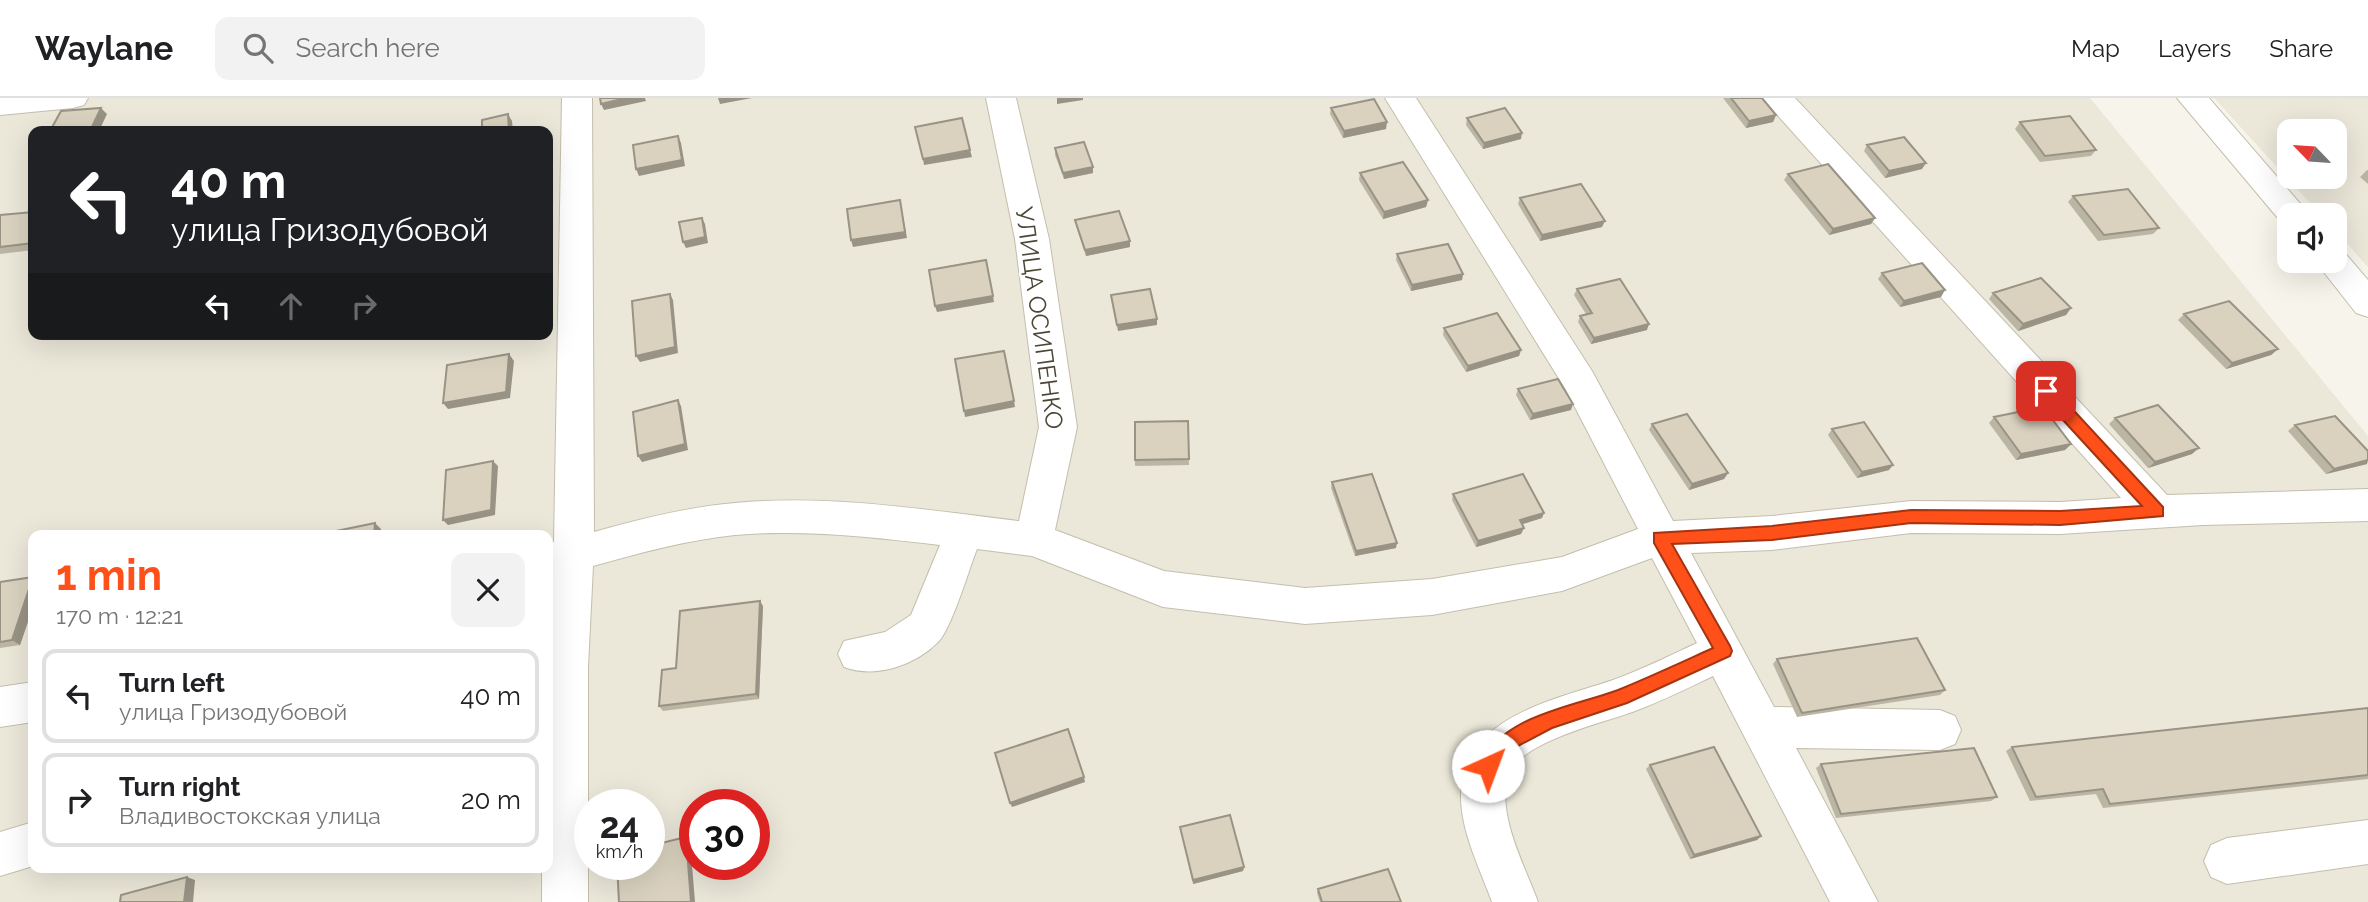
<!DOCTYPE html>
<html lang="en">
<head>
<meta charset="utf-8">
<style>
	:root { --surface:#fff; --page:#f2f2f2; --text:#202124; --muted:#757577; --line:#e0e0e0; --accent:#ff501a }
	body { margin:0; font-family:Raleway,sans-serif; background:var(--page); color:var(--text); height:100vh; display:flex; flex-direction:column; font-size:26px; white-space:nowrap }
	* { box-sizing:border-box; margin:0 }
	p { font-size:23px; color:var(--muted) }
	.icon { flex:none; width:38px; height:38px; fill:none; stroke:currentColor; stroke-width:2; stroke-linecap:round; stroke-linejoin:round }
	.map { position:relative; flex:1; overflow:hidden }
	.drawer { position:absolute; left:28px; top:432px; width:525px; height:343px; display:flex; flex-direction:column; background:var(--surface); border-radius:14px; box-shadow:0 7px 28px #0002 }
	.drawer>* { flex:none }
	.top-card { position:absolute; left:28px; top:28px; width:525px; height:214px; border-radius:14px; box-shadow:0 7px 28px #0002; background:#202124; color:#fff; overflow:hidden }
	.needle { width:46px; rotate:295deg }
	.fabs { position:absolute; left:2277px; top:21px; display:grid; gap:14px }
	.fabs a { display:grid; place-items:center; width:70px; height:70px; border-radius:14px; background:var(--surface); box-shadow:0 7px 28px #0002; font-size:35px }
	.speed { position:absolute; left:574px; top:691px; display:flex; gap:14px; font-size:35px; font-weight:700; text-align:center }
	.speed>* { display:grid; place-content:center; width:91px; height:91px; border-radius:50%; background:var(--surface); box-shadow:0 7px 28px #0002; line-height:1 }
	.speed small { font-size:18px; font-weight:400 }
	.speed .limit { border:10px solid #d22; background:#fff; color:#111 }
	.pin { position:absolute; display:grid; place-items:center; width:60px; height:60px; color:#fff; margin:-30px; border-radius:14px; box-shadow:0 4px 10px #0006 }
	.me { position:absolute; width:77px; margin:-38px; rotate:43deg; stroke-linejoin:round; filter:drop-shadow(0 0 5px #0008) }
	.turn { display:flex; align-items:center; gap:24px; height:147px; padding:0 28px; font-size:32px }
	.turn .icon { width:91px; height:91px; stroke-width:2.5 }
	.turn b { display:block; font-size:49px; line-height:60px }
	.lanes { display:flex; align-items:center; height:66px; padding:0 28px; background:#0003; justify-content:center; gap:35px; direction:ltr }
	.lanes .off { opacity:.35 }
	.round { display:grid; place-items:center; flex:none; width:74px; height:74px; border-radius:14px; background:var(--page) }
	.overview { display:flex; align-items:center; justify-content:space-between; height:119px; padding:0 28px }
	h1 { font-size:42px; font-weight:700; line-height:52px; color:var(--accent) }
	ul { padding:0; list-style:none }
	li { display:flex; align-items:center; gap:21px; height:94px; margin:0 14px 10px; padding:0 14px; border:4px solid var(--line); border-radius:14px }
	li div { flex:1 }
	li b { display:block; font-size:26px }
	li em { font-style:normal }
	header { display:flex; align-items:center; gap:42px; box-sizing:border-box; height:98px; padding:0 35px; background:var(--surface); border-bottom:2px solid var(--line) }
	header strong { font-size:33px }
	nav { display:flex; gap:38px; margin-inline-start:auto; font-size:24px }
	.search { width:490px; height:63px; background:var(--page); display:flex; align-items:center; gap:18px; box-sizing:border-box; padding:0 24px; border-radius:14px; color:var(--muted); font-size:26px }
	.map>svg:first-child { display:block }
	.residential { fill:#ebe7d9; fill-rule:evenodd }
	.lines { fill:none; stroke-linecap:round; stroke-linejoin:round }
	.minor-casing { stroke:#c4beac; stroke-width:2 }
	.minor { fill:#fff; fill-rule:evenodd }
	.wall { fill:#bbb5a4 }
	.shaded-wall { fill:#999386 }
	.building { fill:#dad2bf; stroke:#999386; stroke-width:2 }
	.route { fill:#ff501a; stroke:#a63411; stroke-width:2 }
	.labels { text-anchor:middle; stroke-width:5; stroke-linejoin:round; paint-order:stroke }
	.street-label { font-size:24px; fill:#4c4637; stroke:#fff }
</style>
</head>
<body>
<header>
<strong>Waylane</strong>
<div class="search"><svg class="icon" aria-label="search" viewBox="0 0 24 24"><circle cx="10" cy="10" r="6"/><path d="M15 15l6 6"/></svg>Search here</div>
<nav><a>Map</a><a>Layers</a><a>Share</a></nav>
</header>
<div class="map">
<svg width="2368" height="804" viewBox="0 0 2368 804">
	<rect width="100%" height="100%" fill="#f7f4eb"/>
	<path class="residential" d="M0,0H2090L2368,338V804H0ZM33,33H548V236H33ZM33,438H548V770H33ZM590,707H649V766H590ZM695,707H754V766H695Z
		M2214,0H2368V169L2335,132L2334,117H2321ZM2289,33H2334V79H2289Z"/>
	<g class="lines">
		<defs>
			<path id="minor" d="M0,0H88L84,7L73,10L0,17Z
				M562,0H592L594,434C640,421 688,409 735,405C830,396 925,412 1019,423L1039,329L1015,141L986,0H1016L1049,141L1077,329L1055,432L1164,473L1305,490L1432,481L1562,459L1638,431L1566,292L1385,0H1416L1592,273L1673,423L1772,418L1911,403L2060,404L2121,400L1762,0H1795L2167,397L2368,391V423L2203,427L2060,436L1911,435L1772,452L1691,455L1774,609L1940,612L1955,618L1961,632L1955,646L1940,652L1796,650L1878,804H1830L1713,578C1688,590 1662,603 1635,613C1604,625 1515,644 1507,681C1498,720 1525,768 1538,804H1492C1480,771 1460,732 1461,696C1463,618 1555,602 1613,582C1641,572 1669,558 1697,545L1652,460L1562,493L1432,517L1305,526L1163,509L1032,458L977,451C969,471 952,529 939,543C916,567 876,581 844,569L838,556L844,543L885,534L911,517L940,447C872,439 804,431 735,437C687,442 639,455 593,468L588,569V804H542V770H548V546L552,479L548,480V446L554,444Z
				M2177,0H2209L2310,117H2289V127L2282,125Z
				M2334,151L2344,154L2368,182V219L2356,215L2315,163H2334Z
				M33,584V624L0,629V589Z
				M2368,722V766L2227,786L2211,779L2204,763L2211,747L2227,740Z
				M33,724V768L0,778V734Z"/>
		</defs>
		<use href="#minor" class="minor-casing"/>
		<use href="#minor" class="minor"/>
	</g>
	<path class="wall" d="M1723,0H1762L1776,17L1773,24L1746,30Z
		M1331,10L1386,31L1343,40L1330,16Z
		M1467,20L1521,41L1483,51L1466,27Z
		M2020,24L2096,52L2091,58L2040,64L2015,31Z
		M1867,47L1922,71L1885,80L1864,53Z
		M1055,50L1093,69V75L1064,81L1055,57Z
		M2367,72H2368V86L2360,79Z
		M1360,75L1428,102L1426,109L1383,121L1359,82Z
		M1788,76L1875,120L1871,126L1829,137L1784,82Z
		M2073,98L2159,130L2153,136L2098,143L2068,104Z
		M1520,100L1602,129L1540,143L1518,106Z
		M33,114V152L0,156V117Z
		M1075,122L1130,143V149L1086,158L1076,128Z
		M1397,156L1463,176L1462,182L1411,193L1396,162Z
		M1882,175L1941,199L1900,209L1878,181Z
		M1577,191L1647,232L1591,246L1578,224L1580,218L1586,216L1574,197Z
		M1993,195L2071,210L2066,217L2018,233L1989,201Z
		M2184,216L2278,251L2271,257L2226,271L2178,222Z
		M1444,230L1521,252L1519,258L1466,274L1443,237Z
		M1518,291L1571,312L1530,322L1516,297Z
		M1994,319L2071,346L2065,352L2016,362L1989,325Z
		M2115,320L2192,356L2148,370L2109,326Z
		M1188,323L1189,367L1135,368V324Z
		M1652,326L1728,375L1724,381L1689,392L1649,332Z
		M2295,327L2367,366L2326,376L2288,333Z
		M1832,331L1889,372L1857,380L1828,337Z
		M1332,384L1396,450L1355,458L1331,390Z
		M1453,396L1542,420L1522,426L1521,436L1476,449L1452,402Z
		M33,479V509L20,547L0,550V484Z
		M763,508L759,601L663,613L659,608L676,570Z
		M1777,561L1945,592L1940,597L1797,619L1773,566Z
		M2368,610V681L2103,710L2096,696L2030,703L2006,653L2012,649Z
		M1821,666L1997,699L1991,703L1836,720L1816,670Z
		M1650,667L1761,738L1757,742L1690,761L1646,671Z
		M1180,729L1244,769L1243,773L1193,786Z
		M1318,791L1401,804H1320L1317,795Z"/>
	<path class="shaded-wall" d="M626,0H645L646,3L604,12L601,6Z
		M718,0H752L720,6Z
		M1057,0H1083V2L1057,6Z
		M101,10L107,16L99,33H90Z
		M508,16L512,23L513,33H509Z
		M1776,17L1773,24L1746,30L1749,23Z
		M1387,24L1386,31L1343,40L1344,33Z
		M1522,35L1521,41L1483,51L1484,45Z
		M678,38L681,45L685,68L639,78L636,71Z
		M970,52L972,59L924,67L923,61Z
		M1926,65L1922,71L1885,80L1889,73Z
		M1093,69V75L1064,81L1063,75Z
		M900,102L907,140L853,149L851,142Z
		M1428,102L1426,109L1383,121L1384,114Z
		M702,120L705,126L708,145L686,150L683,144Z
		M1875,120L1871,126L1829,137L1833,131Z
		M1605,123L1602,129L1540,143L1542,137Z
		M1130,143V149L1086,158L1085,152Z
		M1463,176L1462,182L1411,193L1412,187Z
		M1945,192L1941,199L1900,209L1904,203Z
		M670,196L673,202L678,255L640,264L636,258Z
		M993,198L994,204L937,214L935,208Z
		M2071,210L2066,217L2018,233L2023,226Z
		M1157,221V227L1118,233L1117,227Z
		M1649,226L1647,232L1591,246L1594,240Z
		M2278,251L2271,257L2226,271L2232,265Z
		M1521,252L1519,258L1466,274L1468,268Z
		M509,256L514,263L510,300L448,311L443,305Z
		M678,302L681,308L688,352L642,364L638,358Z
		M1014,303L1015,309L965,319L964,313Z
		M1573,306L1571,312L1530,322L1533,316Z
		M2071,346L2065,352L2016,362L2021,356Z
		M2199,350L2192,356L2148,370L2155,364Z
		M2368,362L2367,366L2326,376L2334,371Z
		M493,363L498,368L495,417L448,427L443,422Z
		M1893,367L1889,372L1857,380L1862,374Z
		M1728,375L1724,381L1689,392L1692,386Z
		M1544,415L1542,420L1517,428L1520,422Z
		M375,425L381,431L380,438H374Z
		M1524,430L1521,436L1476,449L1478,443Z
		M1397,445L1396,450L1355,458L1356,453Z
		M33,481V509L20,547L12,542Z
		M760,503L763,508L759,601L756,596Z
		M1084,679L1085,684L1012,709L1010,705Z
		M1761,738L1757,742L1690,761L1694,757Z
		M686,739L690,742L695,804H691Z
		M1244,769L1243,773L1193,786V782Z
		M187,779L195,782L193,804H184Z"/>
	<path class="building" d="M600,0H626L601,6Z
		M1731,0H1762L1776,17L1749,23Z
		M1374,1L1387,24L1344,33L1331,10Z
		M101,10L90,33H50L61,13Z
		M1505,10L1522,35L1484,45L1467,20Z
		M508,16L509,33H482V22Z
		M2070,18L2096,52L2045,58L2020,24Z
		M962,20L970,52L923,61L915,29Z
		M678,38L682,62L636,71L633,47Z
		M1904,39L1926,65L1889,73L1867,47Z
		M1084,44L1093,69L1063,75L1055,50Z
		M1403,64L1428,102L1384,114L1360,75Z
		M1828,66L1875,120L1833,131L1788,76Z
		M1581,86L1605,123L1542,137L1520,100Z
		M2128,91L2159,130L2104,137L2073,98Z
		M900,102L905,134L851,142L847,111Z
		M1119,113L1130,143L1085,152L1075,122Z
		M33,114V145L0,149V117Z
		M702,120L705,139L683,144L679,124Z
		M1448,146L1463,176L1412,187L1397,156Z
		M986,162L993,198L935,208L929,172Z
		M1922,165L1945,192L1904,203L1882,175Z
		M2041,180L2071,210L2023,226L1993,195Z
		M1620,181L1649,226L1594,240L1580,218L1592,215L1577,191Z
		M1150,191L1157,221L1117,227L1111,197Z
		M670,196L675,249L636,258L632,203Z
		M2229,203L2278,251L2232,265L2184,216Z
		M1497,215L1521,252L1468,268L1444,230Z
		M1004,253L1014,303L964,313L955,261Z
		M509,256L506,294L443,305L447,267Z
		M1558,281L1573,306L1533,316L1518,291Z
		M678,302L685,346L638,358L633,314Z
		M2158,307L2199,350L2155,364L2115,320Z
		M2043,309L2071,346L2021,356L1994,319Z
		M1687,316L1728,375L1692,386L1652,326Z
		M2335,318L2368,353V362L2334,371L2295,327Z
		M1188,323L1189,361L1135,362V324Z
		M1864,324L1893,367L1862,374L1832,331Z
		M493,363L491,412L443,422L446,372Z
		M1372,376L1397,445L1356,453L1332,384Z
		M1523,376L1544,415L1520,422L1524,430L1478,443L1453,396Z
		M375,425L374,438H312Z
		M33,479L12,542L0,544V484Z
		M760,503L756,596L659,608L662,572L676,570L680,513Z
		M1917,540L1945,592L1802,615L1777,561Z
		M2368,610V677L2110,706L2103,691L2036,699L2012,649Z
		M1068,631L1084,679L1010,705L995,655Z
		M1714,649L1761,738L1694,757L1650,667Z
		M1974,650L1997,699L1841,716L1821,666Z
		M1230,717L1244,769L1193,782L1180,729Z
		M686,739L691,804H619L617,766H649V748Z
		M1388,771L1401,804H1322L1318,791Z
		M187,779L184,804H120L121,797Z"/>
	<path class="route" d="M2046,287L2051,288L2163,409V418L2060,427L1911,425L1772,442L1672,446L1730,548L1732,553L1730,558L1627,605L1552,630L1516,649L1494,674L1488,676L1481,674L1479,668C1501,617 1573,609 1618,592C1650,579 1682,564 1713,550L1654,445V435L1772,428L1911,412L2060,413L2142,408L2040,297V288Z"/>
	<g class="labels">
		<g class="street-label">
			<text transform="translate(1039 220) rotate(82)" y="8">УЛИЦА ОСИПЕНКО</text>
		</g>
	</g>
</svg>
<div class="fabs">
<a><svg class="needle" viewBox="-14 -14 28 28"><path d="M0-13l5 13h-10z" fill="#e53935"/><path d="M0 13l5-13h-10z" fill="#757577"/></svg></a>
<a><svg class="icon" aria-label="sound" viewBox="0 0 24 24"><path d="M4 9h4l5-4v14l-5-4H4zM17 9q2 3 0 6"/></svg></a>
</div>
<div class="speed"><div>24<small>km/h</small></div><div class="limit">30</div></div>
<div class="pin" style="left:2046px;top:293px;background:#d93025"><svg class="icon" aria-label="arrive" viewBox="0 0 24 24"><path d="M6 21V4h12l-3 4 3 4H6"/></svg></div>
<svg class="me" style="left:1488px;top:668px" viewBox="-20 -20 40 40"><circle r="19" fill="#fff"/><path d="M0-13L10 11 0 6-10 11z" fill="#ff501a"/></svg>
<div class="top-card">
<div class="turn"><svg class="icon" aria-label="left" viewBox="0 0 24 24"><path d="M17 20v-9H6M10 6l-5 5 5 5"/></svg><div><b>40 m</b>улица Гризодубовой</div></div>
<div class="lanes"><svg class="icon" aria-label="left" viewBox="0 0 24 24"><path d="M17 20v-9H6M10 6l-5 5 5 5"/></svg><svg class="icon off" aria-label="ahead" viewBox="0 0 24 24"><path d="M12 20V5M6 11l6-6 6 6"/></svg><svg class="icon off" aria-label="right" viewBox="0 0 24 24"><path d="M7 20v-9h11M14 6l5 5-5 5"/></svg></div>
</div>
<section class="drawer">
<div class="overview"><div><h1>1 min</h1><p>170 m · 12:21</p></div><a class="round"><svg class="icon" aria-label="close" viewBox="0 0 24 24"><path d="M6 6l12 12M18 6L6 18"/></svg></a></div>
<ul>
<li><svg class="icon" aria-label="left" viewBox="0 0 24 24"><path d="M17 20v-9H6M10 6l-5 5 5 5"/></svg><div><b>Turn left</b><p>улица Гризодубовой</p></div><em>40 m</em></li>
<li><svg class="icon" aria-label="right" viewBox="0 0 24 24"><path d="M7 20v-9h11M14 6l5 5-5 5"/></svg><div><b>Turn right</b><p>Владивостокская улица</p></div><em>20 m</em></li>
</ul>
</section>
</div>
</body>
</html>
